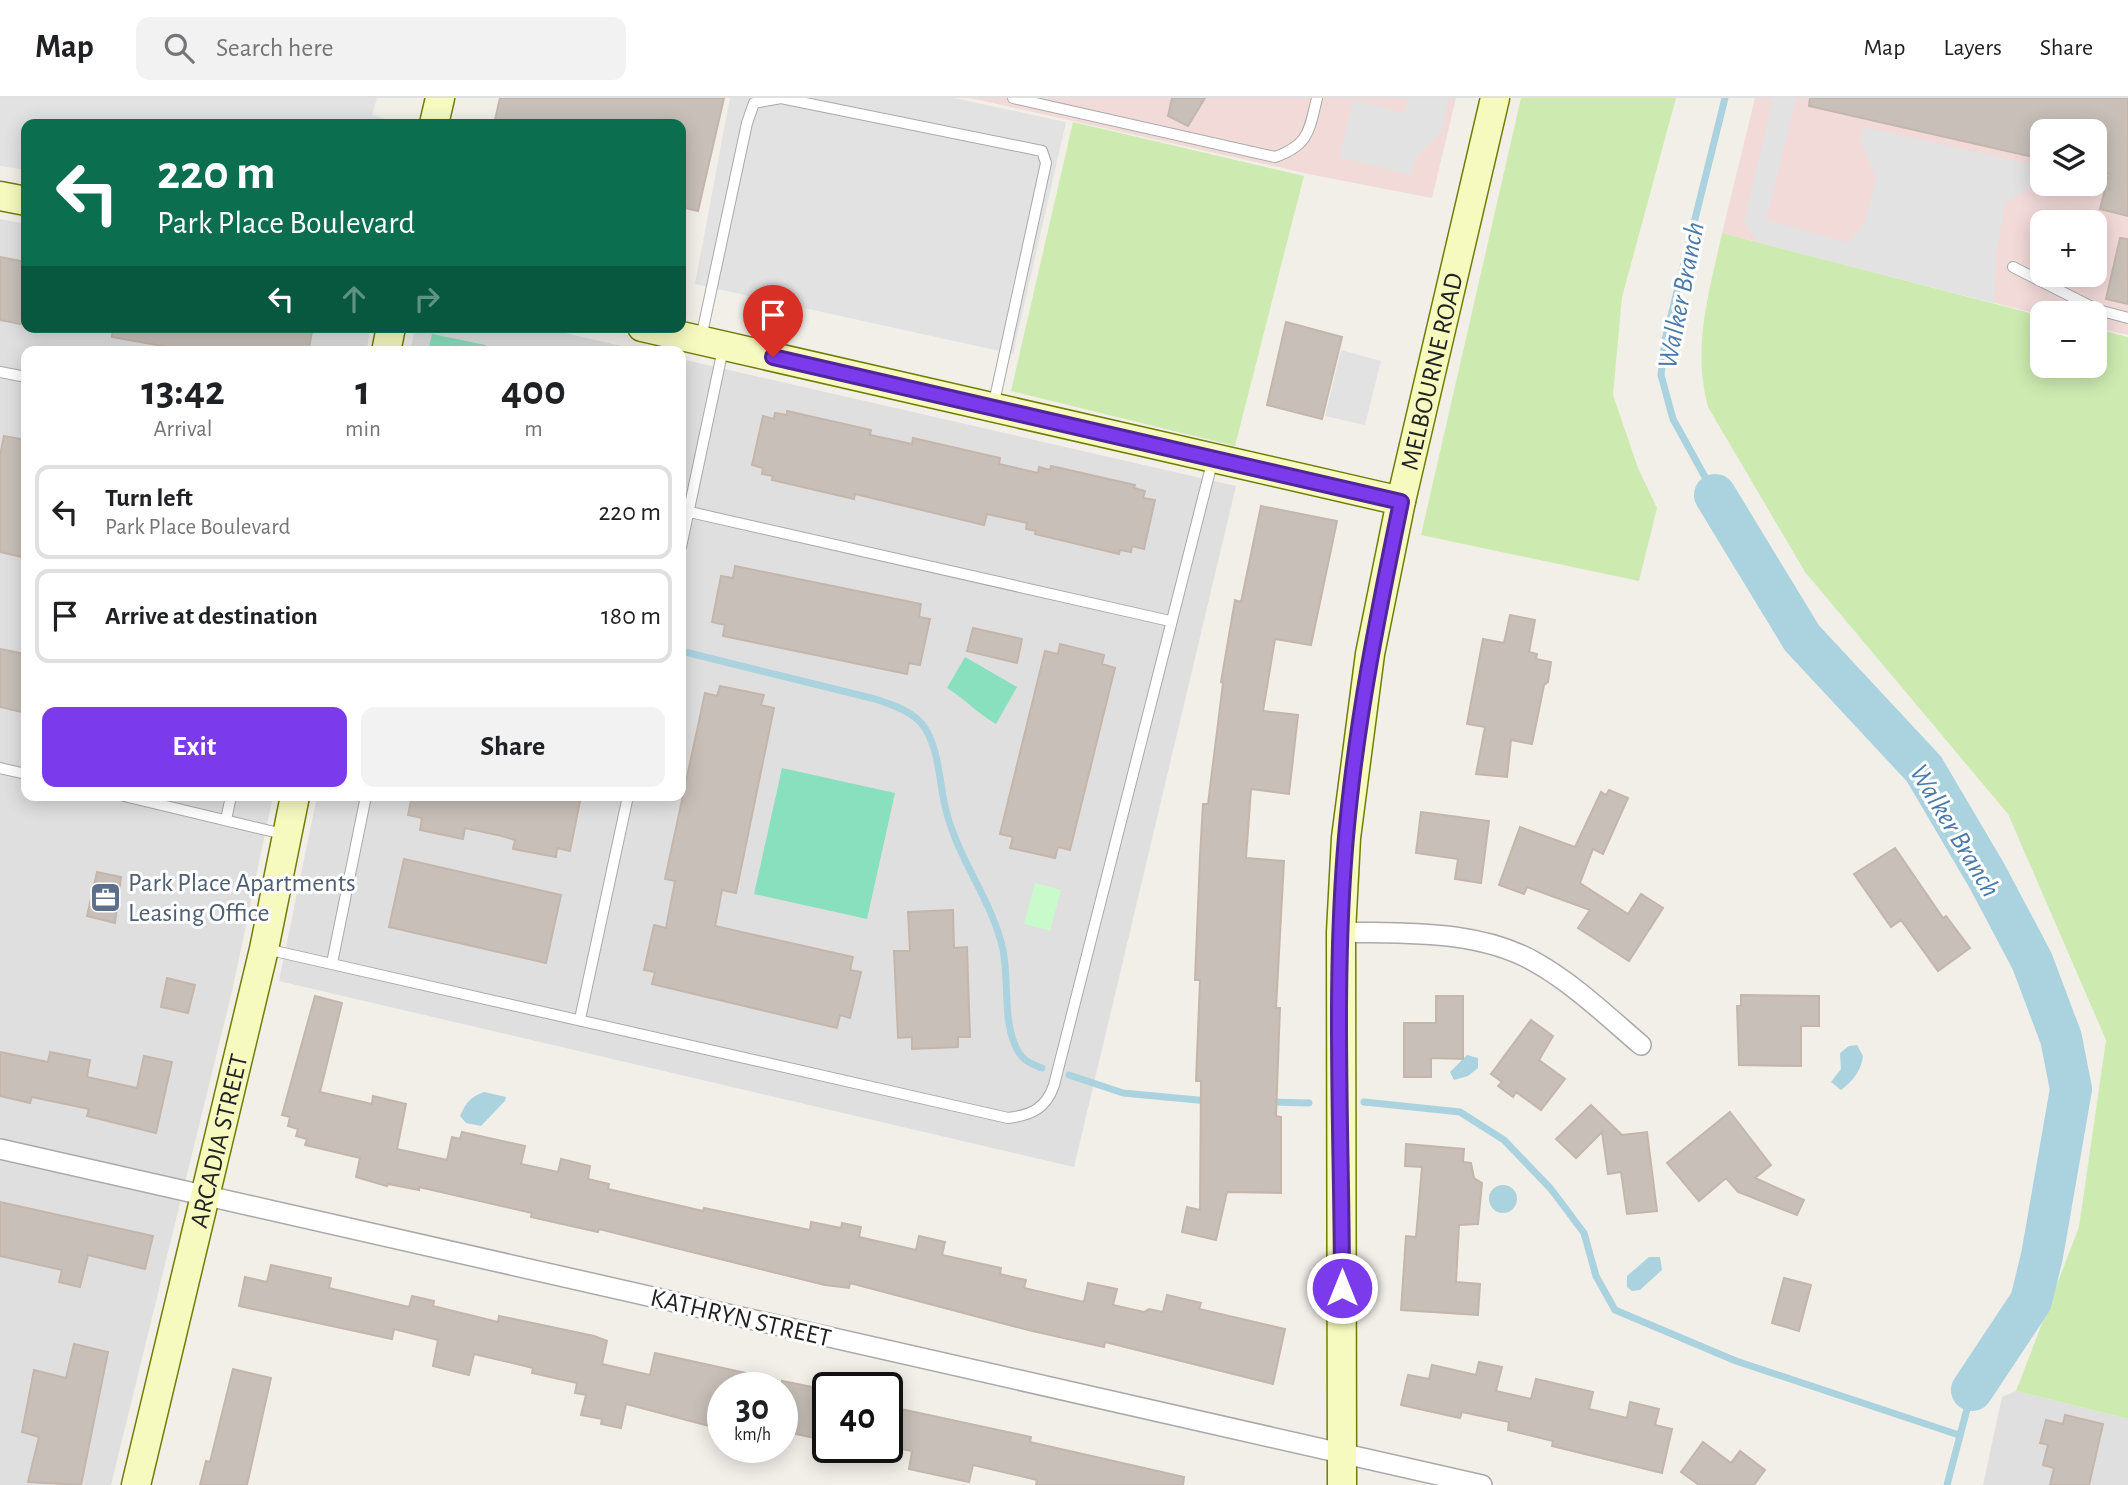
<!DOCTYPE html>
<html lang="en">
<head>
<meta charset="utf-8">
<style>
	:root { --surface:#fff; --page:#f2f2f2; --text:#202124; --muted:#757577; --line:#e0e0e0; --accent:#7c3aed }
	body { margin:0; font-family:"Alegreya Sans",sans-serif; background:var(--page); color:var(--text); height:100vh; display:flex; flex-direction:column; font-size:26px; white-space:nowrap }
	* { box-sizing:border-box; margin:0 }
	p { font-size:23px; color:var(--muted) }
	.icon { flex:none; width:38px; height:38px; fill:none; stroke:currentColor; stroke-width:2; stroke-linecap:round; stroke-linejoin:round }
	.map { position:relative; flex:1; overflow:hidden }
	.sheet { position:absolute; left:21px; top:248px; width:665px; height:455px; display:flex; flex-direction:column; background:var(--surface); border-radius:14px; box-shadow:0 4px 18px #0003 }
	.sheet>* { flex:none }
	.banner { position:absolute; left:21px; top:21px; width:665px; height:214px; border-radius:14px; box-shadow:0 4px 18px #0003; background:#0b6e4f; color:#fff; overflow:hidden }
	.tools { position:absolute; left:2030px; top:21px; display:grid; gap:14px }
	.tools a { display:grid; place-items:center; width:77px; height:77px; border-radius:14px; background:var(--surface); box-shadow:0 4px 18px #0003; font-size:35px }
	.speed { position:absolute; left:707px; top:1274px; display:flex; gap:14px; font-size:35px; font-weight:700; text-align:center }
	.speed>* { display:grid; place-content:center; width:91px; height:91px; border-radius:50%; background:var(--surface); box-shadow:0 4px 18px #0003; line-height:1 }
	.speed small { font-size:18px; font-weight:400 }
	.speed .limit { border:4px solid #111; border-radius:10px; background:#fff; color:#111 }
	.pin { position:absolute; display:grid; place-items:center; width:60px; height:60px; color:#fff; margin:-72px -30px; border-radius:50% 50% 50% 0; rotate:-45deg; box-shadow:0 0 7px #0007 }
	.pin .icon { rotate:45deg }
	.me { position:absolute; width:77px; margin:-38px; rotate:0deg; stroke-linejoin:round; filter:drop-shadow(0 0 5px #0008) }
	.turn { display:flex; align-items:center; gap:24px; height:147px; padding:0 21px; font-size:32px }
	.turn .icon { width:91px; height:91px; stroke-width:2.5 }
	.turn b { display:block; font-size:49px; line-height:60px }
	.lanes { display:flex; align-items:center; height:66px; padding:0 21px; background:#0003; justify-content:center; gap:35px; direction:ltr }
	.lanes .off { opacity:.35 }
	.eta { display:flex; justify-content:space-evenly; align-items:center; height:119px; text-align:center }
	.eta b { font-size:42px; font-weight:600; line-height:49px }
	.primary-button { display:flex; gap:14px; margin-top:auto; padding:14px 21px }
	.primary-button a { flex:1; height:80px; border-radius:14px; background:var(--accent); color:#fff; font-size:28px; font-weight:600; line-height:80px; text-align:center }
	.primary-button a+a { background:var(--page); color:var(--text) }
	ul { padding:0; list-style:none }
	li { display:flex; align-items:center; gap:21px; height:94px; margin:0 14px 10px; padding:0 7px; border:4px solid var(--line); border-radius:14px }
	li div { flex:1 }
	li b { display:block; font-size:26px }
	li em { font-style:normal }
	header { display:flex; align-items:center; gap:42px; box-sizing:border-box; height:98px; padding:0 35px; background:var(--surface); border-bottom:2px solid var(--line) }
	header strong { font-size:33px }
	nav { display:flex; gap:38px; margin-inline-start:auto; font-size:24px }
	.search { width:490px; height:63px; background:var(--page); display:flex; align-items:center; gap:18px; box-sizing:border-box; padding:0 24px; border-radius:14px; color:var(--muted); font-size:26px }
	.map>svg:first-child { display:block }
	.residential { fill:#e0dfdf }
	.commercial { fill:#f2dad9; fill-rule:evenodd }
	.grass { fill:#cdebb0 }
	.park { fill:#c8facc }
	.pitch { fill:#88e0be }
	.parking { fill:#e2e2e2 }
	.water { fill:#aad3df }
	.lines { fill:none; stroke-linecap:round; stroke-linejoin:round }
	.stream { stroke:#aad3df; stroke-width:7 }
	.river { stroke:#aad3df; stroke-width:42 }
	.building { fill:#c7bfb8; stroke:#c4b6ab; stroke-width:2 }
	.lane-casing { stroke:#a9a9a9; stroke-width:12 }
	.street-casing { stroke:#a9a9a9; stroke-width:22 }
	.secondary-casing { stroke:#707d05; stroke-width:31 }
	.lane { stroke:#fff; stroke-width:10 }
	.street { stroke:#fff; stroke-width:19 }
	.secondary { stroke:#f7fabf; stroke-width:28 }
	.route-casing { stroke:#51269a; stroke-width:18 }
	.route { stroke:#7c3aed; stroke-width:12 }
	.labels { text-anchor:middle; stroke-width:6; stroke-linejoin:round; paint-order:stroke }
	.street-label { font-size:26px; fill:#222; stroke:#fff }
	.service-label { font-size:26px; fill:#4e5e75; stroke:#fff; text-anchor:start }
	.water-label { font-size:28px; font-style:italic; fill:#4a7aab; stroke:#fff }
</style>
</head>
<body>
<header>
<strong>Map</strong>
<div class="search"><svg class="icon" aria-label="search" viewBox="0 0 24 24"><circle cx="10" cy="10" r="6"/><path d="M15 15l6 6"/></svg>Search here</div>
<nav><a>Map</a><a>Layers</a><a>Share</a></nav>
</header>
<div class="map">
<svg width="2128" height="1387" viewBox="0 0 2128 1387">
	<rect width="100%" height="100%" fill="#f2efe9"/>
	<path class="residential" d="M0,121L26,126V229H371L366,254H26V698H273L233,889L111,1387H0Z
		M415,229H539L647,254H410Z
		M681,261L1236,388L1074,1069L279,883L317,698H681Z
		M2016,1293L2128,1321V1387H1983L2002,1299Z"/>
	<path class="commercial" d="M970,0H1456L1432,100L1313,77Z
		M1755,0H2128V237L2095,229V215L2042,217L1722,135ZM2042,33H2095V86H2042ZM2042,124H2095V177H2042Z"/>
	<path class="grass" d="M1521,0H1676L1622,199L1613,297L1638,370L1657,410L1639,483L1421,437Z
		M1073,24L1304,78L1235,348L1011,293Z
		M1722,135L2042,218V268H2095V231L2128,239V1321L2016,1293L2079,1129L2106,942L2008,716L1805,474L1708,309C1692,247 1709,196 1722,135Z"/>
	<path class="park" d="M1035,785L1061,792L1050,833L1024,826Z"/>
	<path class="pitch" d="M432,236L486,247L484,254H428Z
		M965,559L1017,589L996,626C977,615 965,601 947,590Z
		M782,670L895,695L867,821L754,796Z"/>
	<path class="parking" d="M0,0H377L372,17L390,22L389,26H26V72L0,68Z
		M730,0H954L1066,24L1013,256L695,186Z
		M1408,0H1449L1441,34L1415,61L1410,77L1339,59L1353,2L1404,15Z
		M1773,0H1796L1766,122L1848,145L1865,123L1876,80L1860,42L1864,29L2034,67L2030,90L2005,106L1996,156L1994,205L1759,145L1744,124Z
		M1341,252L1381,263L1365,327L1325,318Z"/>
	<path class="water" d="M1857,947L1863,958C1861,973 1853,983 1841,992L1831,984L1841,971L1840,955L1849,948Z
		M1467,957L1478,960V970L1468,978L1454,982L1450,974Z
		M484,994L506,999L505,1003L481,1028L466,1025L460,1018C466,1005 470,999 484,994Z
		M1489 1101a14 14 0 1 1 28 0a14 14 0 1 1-28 0Z
		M1649,1159H1660L1662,1172L1640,1192L1632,1193L1627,1189V1178Z"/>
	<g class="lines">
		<path class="stream" d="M1715,397L1673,321L1661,277L1665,242L1725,0
			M681,553L875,601C892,607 910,612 922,626C939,648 939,682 945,708C956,759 992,801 1003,852C1009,882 1003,919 1015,947C1021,962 1029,965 1042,970
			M1069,977L1123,995L1208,1003
			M1269,1004L1309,1005
			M1364,1004L1460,1014L1504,1042L1551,1091L1584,1135L1596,1178L1615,1212L1736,1263L1959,1337
			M1947,1387L1972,1292"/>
		<path class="river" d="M1715,397L1802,540L1924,671L1987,778L2032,863L2061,940L2071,991L2042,1158L2031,1203L1972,1292"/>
	</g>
	<path class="building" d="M500,0H724L698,113L681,109V26H494Z
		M1172,0H1205L1188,28L1168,18Z
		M1810,0H2128V118L2100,111L2109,76L2095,73V33H2042V61L1809,8Z
		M2120,140L2128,141V206L2106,201Z
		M0,159L26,164V227L0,222Z
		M1286,224L1342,239L1322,321L1267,307Z
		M113,229H313L308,254H179V251L112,239Z
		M787,313L871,332L870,337L912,346L913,340L1000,360L999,366L1038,375L1039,369L1050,372L1051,368L1135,387L1134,390L1145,393L1143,400L1155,402L1144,451L1132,448L1131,454L1120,452L1119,456L1035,436L1036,433L1026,431L1027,425L987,416L984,427L855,396L854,401L772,382L773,378L762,376L763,370L752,367L763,318L774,321L775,315L787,317Z
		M4,338L26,342V460L0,454V357Z
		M1261,408L1337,423L1311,547L1275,541L1263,613L1298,617L1289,696L1251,691L1246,760L1284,763L1276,910H1280L1276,1018L1281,1019V1095L1227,1094L1216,1142L1182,1134L1187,1109L1200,1112L1201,983H1196L1200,882H1195L1200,758L1203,706H1208L1223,585L1221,584L1235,502L1241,504Z
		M735,468L921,506L919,519L930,521L920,567L909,565L907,576L723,538L725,527L712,524L721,478L733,480Z
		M1510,517L1535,522L1529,554L1537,556L1536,561L1551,564L1548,584L1544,587L1532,646L1511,642L1507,679L1476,676L1485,629L1467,626L1483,541L1504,545Z
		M973,530L1022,541L1017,565L967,553Z
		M1060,546L1104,557L1102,566L1115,570L1070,752L1058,749L1055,760L1010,750L1013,739L1000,736L1045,553L1058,556Z
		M0,551L26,556V615L0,609Z
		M720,588L764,597L761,607L774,610L736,795L722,792L715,828L853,859L850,872L861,874L850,920L840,917L837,930L652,886L655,874L644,872L654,827L666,830L675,783L665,781L705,595L717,598Z
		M1609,692L1628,700L1603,756L1593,751L1580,785L1628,816L1641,796L1663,810L1629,863L1578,830L1590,812L1527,789L1524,796L1499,787L1520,729L1575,749L1601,694L1606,697Z
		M412,698H581L570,753L557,750L556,759L513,751L515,742L502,738L465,730L463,741L420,732L422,720L408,717Z
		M1421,714L1489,723L1481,785L1455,781L1458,761L1416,755Z
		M1895,750L1943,820L1946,818L1970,850L1938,873L1901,822L1891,829L1854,776Z
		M404,761L561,797L546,865L389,829Z
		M97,774L121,779L115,825L87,818Z
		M953,812L954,850L967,849L970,939H958V949L912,951V939L898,940L894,853H910L908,814Z
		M167,880L195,887L188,915L161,909Z
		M1741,897L1819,898V928H1801V968L1739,967L1737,908H1741Z
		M315,898L342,905L320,994L372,1006L373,998L406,1006L397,1051L447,1062L452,1039L460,1041L462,1034L525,1048L521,1066L558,1074L561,1061L590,1068L588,1081L609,1086L608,1091L703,1113L704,1110L810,1132L811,1124L841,1130L842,1125L861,1129L859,1139L916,1152L919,1138L945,1144L942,1157L1001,1170L1000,1176L1026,1182L1024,1190L1084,1204L1088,1185L1117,1191L1113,1207L1144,1214L1149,1211L1163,1214L1167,1197L1201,1205L1199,1211L1285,1231L1273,1286L1105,1244L1104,1249L1028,1232L850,1185L849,1190L825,1187L599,1131L598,1134L531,1119L532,1115L419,1089V1092L388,1086L387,1088L356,1079L360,1060L305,1047L307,1041L296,1038L298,1031L288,1028L290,1019L282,1017Z
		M1436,898H1463V961L1431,960V979H1404V925H1436Z
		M1531,922L1553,938L1539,962L1565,981L1541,1012L1516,994L1513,999L1498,988L1502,984L1491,976Z
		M0,954L48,964L50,954L90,962L87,979L137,990L144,958L172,964L156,1035L87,1018L89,1011L32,999L30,1005L0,998Z
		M1591,1007L1622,1037L1647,1034L1657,1113L1627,1116L1621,1074L1608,1076L1602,1034L1576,1060L1556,1041Z
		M1730,1014L1771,1067L1755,1080L1804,1102L1797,1117L1738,1094L1726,1080L1699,1103L1667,1065Z
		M1406,1046L1464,1051L1463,1064L1471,1065L1474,1080L1482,1085L1478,1126L1459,1127L1456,1184L1480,1186L1478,1217L1401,1212L1406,1138L1416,1139L1422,1069L1405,1068Z
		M0,1104L153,1138L145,1171L88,1157L80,1189L59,1184L62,1172L0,1158Z
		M271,1167L331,1180L329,1190L409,1209L412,1198L434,1203L433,1208L498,1224L499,1218L594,1238L607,1243L602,1266L650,1277L655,1255L777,1282L776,1290H723V1312L717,1311L713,1329L626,1306L621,1330L601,1326L602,1321L581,1317L586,1297L575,1295L577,1285L532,1275L533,1270L474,1256L469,1277L433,1268L438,1242L394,1231L392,1241L239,1208L245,1179L267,1184Z
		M1784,1180L1811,1187L1799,1233L1772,1225Z
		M74,1246L108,1254L81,1387L28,1384L39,1339L22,1334L34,1272L66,1280Z
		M1479,1264L1502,1269L1496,1293L1531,1301L1536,1281L1593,1294L1589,1311L1627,1320L1630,1304L1659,1311L1655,1327L1672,1331L1662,1375L1552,1348L1553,1343L1508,1332L1509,1324L1462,1314L1460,1320L1401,1307L1408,1277L1429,1281L1432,1267L1476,1277Z
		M233,1271L271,1280L247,1387H200L206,1363L210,1364Z
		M782,1283L828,1292V1343L782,1333Z
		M887,1308L1031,1339L1030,1344L1184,1379L1183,1387H1036L1037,1382L973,1367L969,1384L909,1371L912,1353L887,1348Z
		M2065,1317L2103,1326L2089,1387H2050L2054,1370L2043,1367L2048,1347L2040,1345L2046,1322L2063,1326Z
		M1703,1344L1731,1365L1740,1353L1765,1372L1754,1387H1699L1681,1374Z"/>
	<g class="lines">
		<defs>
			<path id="lane" d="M1013,0L1275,59C1309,47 1309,33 1317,0
				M2013,169L2098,212L2128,220
				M701,240L747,25L754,5L781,0L1042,53L1046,65L993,309
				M0,274L26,279
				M681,412L1170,523
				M681,449L723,251
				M0,670L26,676
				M124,698L283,736
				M226,722L231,698
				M266,851L1008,1020C1031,1017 1046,1011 1054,987L1213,361
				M332,865L366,698
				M580,921L628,698"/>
			<path id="street" d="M1341,834C1405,836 1477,831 1535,864C1574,886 1607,918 1641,947
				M0,1051L1482,1387"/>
			<g id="secondary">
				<path d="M434,26L440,0"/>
				<path d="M0,98L26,103"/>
				<path d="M642,229L1401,403"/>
				<path d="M386,254L391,229"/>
				<path id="s1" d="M136,1387L264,851L295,698"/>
				<path id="s2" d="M1342,1387L1341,834L1346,740L1370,556L1401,403L1495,0"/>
			</g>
		</defs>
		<use href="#lane" class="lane-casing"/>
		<use href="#street" class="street-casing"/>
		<use href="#secondary" class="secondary-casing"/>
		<use href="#lane" class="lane"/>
		<use href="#street" class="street"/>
		<use href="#secondary" class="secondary"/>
	</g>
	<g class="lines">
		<defs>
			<path id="route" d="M773,259L1401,404C1378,515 1356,625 1346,739C1333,886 1342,1042 1342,1190"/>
		</defs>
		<use href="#route" class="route-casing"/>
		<use href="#route" class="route"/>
	</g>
	<defs>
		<symbol id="office-square" viewBox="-11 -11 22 22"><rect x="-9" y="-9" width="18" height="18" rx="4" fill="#5c6f8a" stroke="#fff"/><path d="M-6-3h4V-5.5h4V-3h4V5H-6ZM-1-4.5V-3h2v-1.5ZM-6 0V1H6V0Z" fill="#fff"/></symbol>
	</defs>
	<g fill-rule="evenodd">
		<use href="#office-square" x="88" y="782" width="35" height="35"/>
	</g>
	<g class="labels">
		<g class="street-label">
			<text dy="9" stroke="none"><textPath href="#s2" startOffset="1122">MELBOURNE ROAD</textPath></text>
			<text dy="9" stroke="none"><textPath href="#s1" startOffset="354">ARCADIA STREET</textPath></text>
			<text transform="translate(741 1219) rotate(13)" y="9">KATHRYN STREET</text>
		</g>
		<g class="service-label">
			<text x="128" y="793">Park Place Apartments<tspan x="128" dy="30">Leasing Office</tspan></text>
		</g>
		<g class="water-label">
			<text transform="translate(1680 197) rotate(-79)" y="10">Walker Branch</text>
			<text transform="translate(1956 732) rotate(59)" y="10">Walker Branch</text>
		</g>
	</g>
</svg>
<div class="tools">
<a><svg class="icon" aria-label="layers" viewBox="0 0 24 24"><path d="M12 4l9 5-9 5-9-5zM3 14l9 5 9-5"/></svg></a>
<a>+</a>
<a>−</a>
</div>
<div class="speed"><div>30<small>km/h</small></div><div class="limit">40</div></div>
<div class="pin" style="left:773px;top:259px;background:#d93025"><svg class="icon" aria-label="arrive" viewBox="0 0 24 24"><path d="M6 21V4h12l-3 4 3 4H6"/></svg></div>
<svg class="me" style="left:1342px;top:1190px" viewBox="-20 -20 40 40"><circle r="17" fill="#7c3aed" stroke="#fff" stroke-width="3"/><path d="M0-11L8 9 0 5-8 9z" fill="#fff"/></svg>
<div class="banner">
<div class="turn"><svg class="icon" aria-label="left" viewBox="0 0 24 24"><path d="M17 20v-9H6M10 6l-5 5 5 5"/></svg><div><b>220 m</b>Park Place Boulevard</div></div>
<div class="lanes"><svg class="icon" aria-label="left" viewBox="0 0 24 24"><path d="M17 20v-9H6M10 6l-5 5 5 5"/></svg><svg class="icon off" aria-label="ahead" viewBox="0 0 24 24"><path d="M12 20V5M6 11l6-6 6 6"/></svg><svg class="icon off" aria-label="right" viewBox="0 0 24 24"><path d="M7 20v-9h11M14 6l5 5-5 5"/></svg></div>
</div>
<section class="sheet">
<div class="eta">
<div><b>13:42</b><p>Arrival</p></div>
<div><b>1</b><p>min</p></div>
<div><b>400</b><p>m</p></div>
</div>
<ul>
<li><svg class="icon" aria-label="left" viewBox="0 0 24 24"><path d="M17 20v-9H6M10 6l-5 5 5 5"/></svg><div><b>Turn left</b><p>Park Place Boulevard</p></div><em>220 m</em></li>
<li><svg class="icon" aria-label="arrive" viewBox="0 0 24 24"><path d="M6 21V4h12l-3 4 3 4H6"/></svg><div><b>Arrive at destination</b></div><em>180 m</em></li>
</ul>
<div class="primary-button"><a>Exit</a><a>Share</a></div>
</section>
</div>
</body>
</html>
